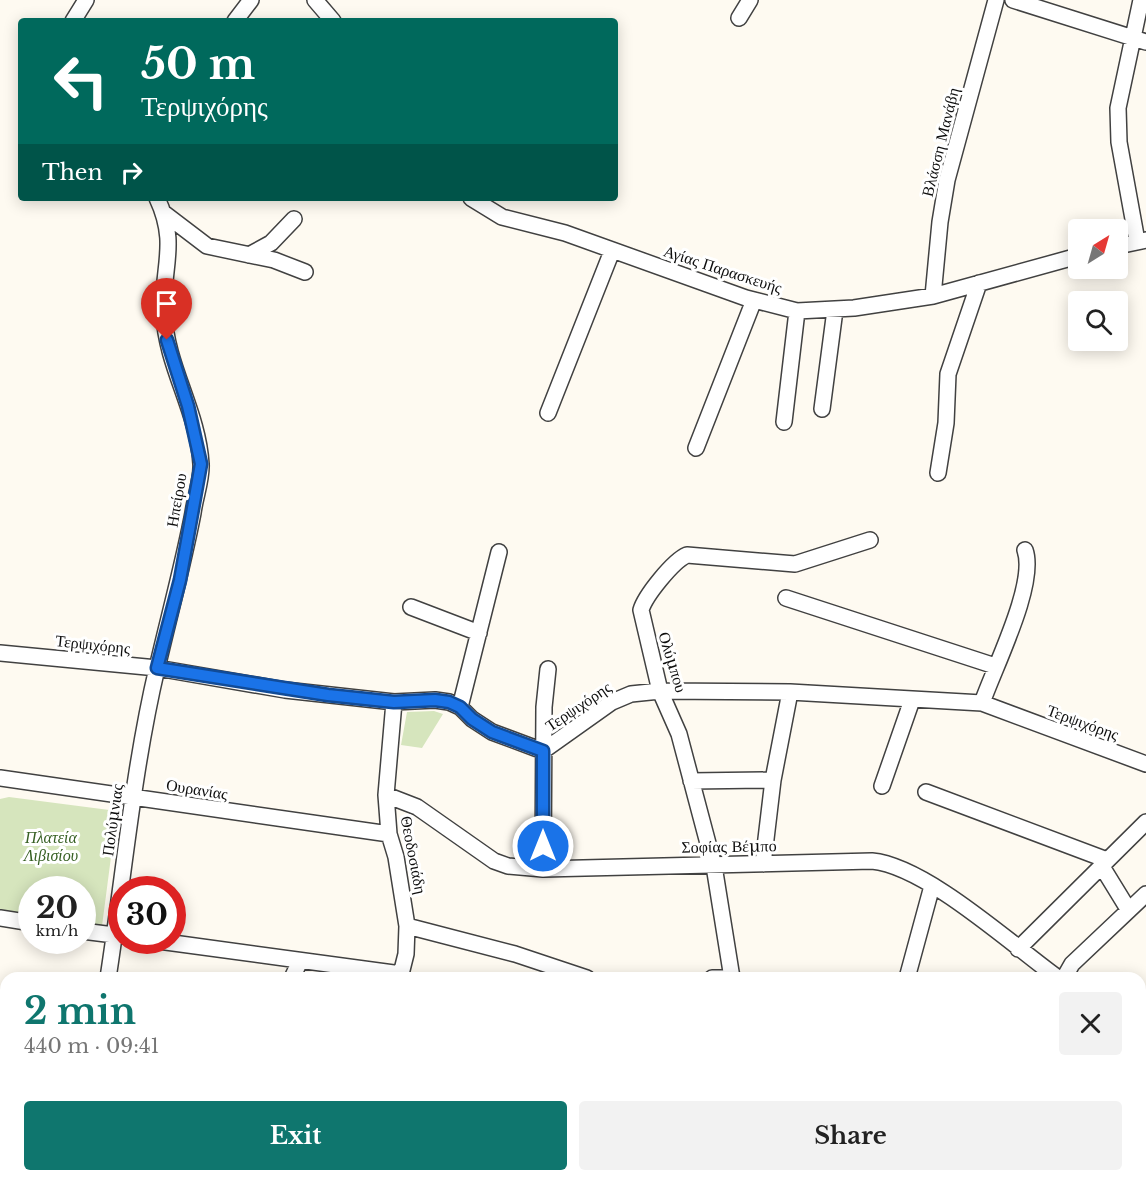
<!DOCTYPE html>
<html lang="en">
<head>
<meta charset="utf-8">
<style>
	:root { --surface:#fff; --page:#f2f2f2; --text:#222; --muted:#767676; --accent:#0f766e }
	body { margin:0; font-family:"Libre Baskerville",serif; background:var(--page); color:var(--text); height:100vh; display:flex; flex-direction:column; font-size:22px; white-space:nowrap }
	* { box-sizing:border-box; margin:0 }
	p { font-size:20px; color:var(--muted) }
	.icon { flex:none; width:33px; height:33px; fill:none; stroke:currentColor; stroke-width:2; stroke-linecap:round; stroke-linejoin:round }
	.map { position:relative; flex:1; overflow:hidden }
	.panel { position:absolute; left:0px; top:972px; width:1146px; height:210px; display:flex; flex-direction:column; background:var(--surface); border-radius:18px 18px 0 0; box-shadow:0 3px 15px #0003 }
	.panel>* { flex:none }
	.guide { position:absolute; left:18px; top:18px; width:600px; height:183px; border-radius:6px; box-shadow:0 3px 15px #0003; background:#00695c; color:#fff; overflow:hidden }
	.needle { width:39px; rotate:37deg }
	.fabs { position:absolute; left:1068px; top:219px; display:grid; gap:12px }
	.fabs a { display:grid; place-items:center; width:60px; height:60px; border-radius:6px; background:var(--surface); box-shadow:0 3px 15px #0003; font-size:30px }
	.speed { position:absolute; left:18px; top:876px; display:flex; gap:12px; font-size:30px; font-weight:700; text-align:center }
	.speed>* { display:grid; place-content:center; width:78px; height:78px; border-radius:50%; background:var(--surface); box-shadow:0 3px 15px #0003; line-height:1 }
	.speed small { font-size:15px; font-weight:400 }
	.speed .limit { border:9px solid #d22; background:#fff; color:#111 }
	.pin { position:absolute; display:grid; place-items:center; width:51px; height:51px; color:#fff; margin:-62px -26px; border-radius:50% 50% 50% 0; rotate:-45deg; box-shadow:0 0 6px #0007 }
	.pin .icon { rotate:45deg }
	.me { position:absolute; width:66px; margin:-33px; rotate:0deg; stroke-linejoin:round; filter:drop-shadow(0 0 4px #0008) }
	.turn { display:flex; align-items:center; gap:21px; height:126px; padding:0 24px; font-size:27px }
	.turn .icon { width:78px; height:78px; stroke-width:2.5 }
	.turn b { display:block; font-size:42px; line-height:51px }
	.then { display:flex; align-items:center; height:57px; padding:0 24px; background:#0003; gap:12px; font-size:22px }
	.round { display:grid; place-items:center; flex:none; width:63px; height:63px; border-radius:6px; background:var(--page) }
	.overview { display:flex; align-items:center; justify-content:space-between; height:102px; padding:0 24px }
	h1 { font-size:36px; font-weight:700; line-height:45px; color:var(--accent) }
	.primary-button { display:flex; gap:12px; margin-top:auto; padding:12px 24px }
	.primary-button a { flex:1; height:69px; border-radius:6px; background:var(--accent); color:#fff; font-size:24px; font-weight:700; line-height:69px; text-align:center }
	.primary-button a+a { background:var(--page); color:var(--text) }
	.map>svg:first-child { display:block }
	.green { fill:#d6e5bd }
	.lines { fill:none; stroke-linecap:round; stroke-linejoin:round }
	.minor-casing { stroke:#414141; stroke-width:18 }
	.minor { stroke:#fff; stroke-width:15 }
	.route-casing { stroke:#114b97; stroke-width:15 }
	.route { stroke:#1a73e8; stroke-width:10 }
	.labels { text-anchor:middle; stroke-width:6; stroke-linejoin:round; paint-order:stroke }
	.street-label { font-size:16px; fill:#0e0e0e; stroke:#fff }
	.park-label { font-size:16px; font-style:italic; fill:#376024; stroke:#fff }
</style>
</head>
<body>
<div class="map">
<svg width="1146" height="1182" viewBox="0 0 1146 1182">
	<rect width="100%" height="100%" fill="#fefaf1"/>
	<path class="green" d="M434,711L443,714L422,748L401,745L407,712Z
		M9,797L117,811L102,926L83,924L82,890H32L31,918L0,915V799Z"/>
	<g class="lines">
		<defs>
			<path id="minor" d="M315,0L333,21
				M1013,0L1146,42
				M739,18L750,0
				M73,21L86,0
				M235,21L251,0
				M471,198L502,217L565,233L746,298L797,311L854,308L933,296L1078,256
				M165,214L207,246L274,260L305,272
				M1137,241L1119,142L1118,108L1141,0
				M1118,246L1146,240
				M249,255L271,243L294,219
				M933,296L940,222L947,180L996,0
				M822,409L835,310
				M548,413L612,251
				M784,422L797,311
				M696,448L754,300
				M938,473L946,423L948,374L979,283
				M786,598L995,666
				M411,607L479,633
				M0,653L157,668L285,690L394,702L435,700L449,702L460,707L472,719L492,732L543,751L612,702L631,694L660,691L790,692L982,703L1146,764
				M394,702L386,795L389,834L396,857L407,926L406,954L400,978
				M982,703C994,668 1037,584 1025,550
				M460,707L499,552
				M0,778L389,834
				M691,781L773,780
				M882,786L912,700
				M926,792L1107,860
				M386,795L417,807L494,861L508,866L543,869L872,861C926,866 1012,945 1058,978
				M763,864L773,780L790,692
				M1101,865L1128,909
				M543,869L544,707L548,669
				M0,918L32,923
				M407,926L515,954L587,978
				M82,931L122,936
				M151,940L401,974
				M1018,949L1146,822
				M108,978C124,875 133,770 157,668C169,616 183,565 193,513C195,497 202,479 201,464C198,411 166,366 164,314C161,268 179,245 157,198
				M292,978L300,961
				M712,978H734
				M732,978L714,866L679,734L660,691L641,610C645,596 673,561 687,555L795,564L870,540
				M907,978L932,886
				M1064,978L1072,964L1146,894
				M1140,1003L1146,1001
				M1140,1109L1146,1108
				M0,1154L6,1160
				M21,1176L26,1182
				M262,1176L264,1182
				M886,1176L887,1182
				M1026,1176L1027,1182
				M1112,1176L1113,1182
				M80,1182L81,1176
				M167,1182L176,1181
				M801,1182L810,1176"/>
		</defs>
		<use href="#minor" class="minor-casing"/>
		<use href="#minor" class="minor"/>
	</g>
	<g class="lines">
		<defs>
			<path id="route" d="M167,340L188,406L201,464L180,580L157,668L328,695L394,702L435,700L449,702L460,707L472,719L492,732L543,751V846"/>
		</defs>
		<use href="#route" class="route-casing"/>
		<use href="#route" class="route"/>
	</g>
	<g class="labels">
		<g class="street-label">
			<text transform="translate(940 142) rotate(-76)" y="6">Βλάσση Μανάβη</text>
			<text transform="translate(723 269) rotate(18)" y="6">Αγίας Παρασκευής</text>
			<text transform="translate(176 500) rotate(-80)" y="6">Ηπείρου</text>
			<text transform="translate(93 644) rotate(6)" y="6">Τερψιχόρης</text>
			<text transform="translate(673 662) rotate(73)" y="6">Ολύμπου</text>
			<text transform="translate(578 706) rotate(-34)" y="6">Τερψιχόρης</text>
			<text transform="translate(1083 722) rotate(20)" y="6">Τερψιχόρης</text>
			<text transform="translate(197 789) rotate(9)" y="6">Ουρανίας</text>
			<text transform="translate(112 820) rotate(-82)" y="6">Πολύμνιας</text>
			<text transform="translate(729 846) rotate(-1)" y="6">Σοφίας Βέμπο</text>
			<text transform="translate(414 855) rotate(79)" y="6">Θεοδοσιάδη</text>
		</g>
		<g class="park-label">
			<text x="51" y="843">Πλατεία<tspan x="51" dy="18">Λιβισίου</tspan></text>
		</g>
	</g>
</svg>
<div class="fabs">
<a><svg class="needle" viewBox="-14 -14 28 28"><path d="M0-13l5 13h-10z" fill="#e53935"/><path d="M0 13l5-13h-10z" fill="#767676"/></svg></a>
<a><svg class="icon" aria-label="search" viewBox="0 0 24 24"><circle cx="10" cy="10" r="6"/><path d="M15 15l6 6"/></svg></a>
</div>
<div class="speed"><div>20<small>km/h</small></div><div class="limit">30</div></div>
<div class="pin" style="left:167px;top:340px;background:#d93025"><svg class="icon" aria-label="arrive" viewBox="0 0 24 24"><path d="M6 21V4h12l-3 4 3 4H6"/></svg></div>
<svg class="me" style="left:543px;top:846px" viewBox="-20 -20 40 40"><circle r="17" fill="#1a73e8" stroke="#fff" stroke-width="3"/><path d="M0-11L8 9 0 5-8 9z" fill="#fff"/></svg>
<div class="guide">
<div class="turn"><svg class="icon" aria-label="left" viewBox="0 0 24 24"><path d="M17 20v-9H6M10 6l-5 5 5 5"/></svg><div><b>50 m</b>Τερψιχόρης</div></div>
<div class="then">Then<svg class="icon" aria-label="right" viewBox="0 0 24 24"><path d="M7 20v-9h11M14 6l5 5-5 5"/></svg></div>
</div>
<section class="panel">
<div class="overview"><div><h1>2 min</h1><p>440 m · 09:41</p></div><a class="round"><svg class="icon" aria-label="close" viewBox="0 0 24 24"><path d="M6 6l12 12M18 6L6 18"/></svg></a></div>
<div class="primary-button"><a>Exit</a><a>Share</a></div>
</section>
</div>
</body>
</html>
